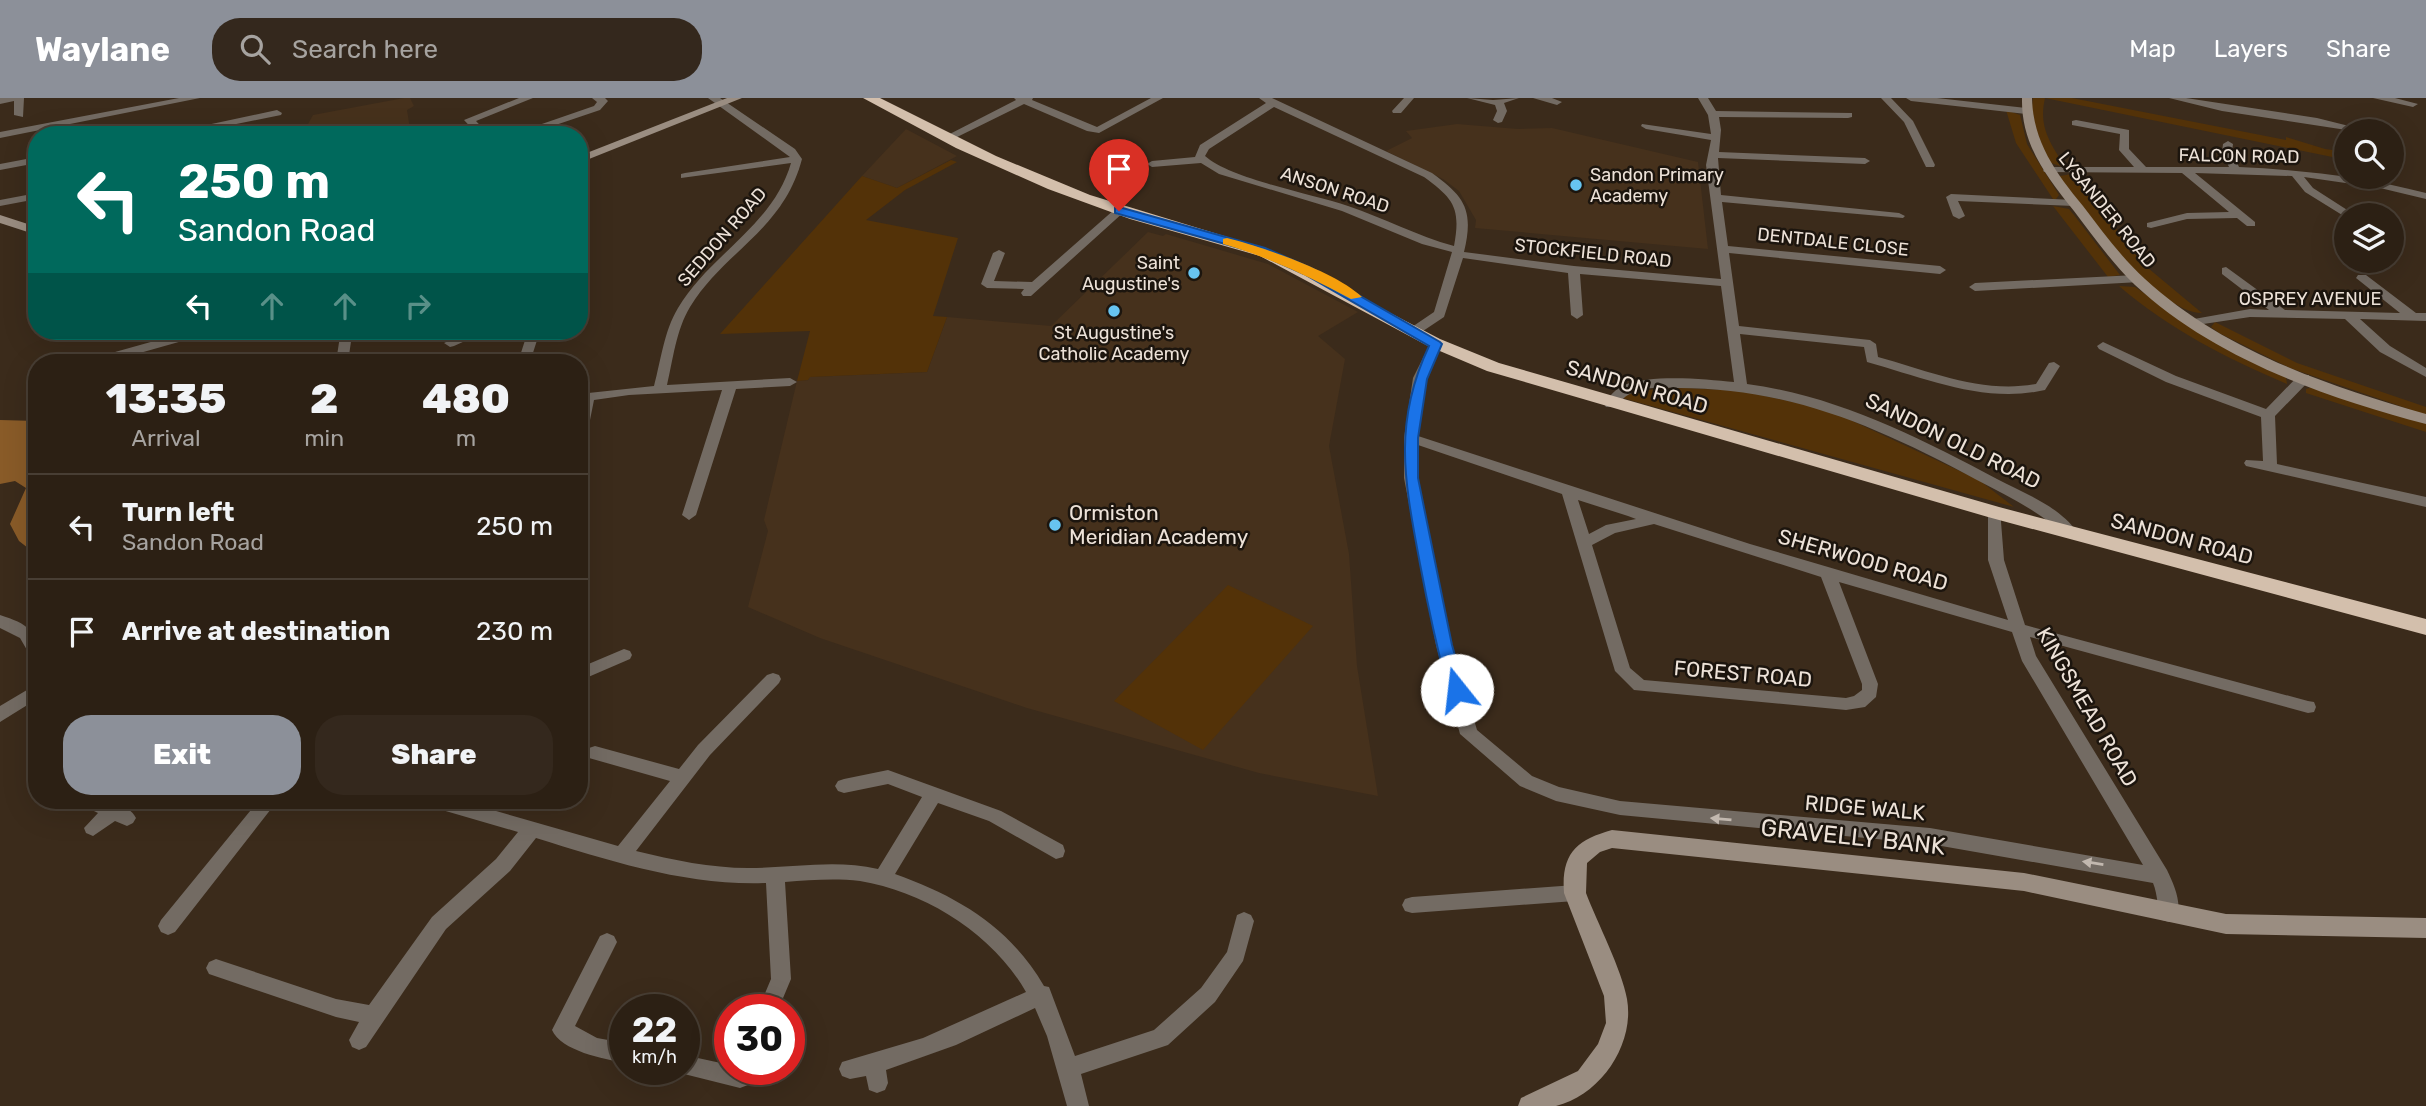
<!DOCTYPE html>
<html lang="en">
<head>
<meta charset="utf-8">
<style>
	:root { --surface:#2c2014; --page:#34281d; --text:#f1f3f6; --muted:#a6a3a0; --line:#483e34; --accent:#8c9099 }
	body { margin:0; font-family:Rubik,sans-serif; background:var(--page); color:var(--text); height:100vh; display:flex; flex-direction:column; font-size:26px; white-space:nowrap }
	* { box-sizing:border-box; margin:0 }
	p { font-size:23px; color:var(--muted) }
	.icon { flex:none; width:38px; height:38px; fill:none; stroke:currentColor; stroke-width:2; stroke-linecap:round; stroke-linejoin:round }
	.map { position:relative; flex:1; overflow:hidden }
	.sheet { position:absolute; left:28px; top:256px; width:560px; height:455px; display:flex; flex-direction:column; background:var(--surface); border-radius:28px; box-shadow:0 7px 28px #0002,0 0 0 2px var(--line) }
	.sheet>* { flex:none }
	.hud { position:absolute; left:28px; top:28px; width:560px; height:214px; border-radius:28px; box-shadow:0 7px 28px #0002,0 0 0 2px var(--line); background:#00695c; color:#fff; overflow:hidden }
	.fabs { position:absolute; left:2334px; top:21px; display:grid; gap:14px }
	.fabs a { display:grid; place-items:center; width:70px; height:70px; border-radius:50%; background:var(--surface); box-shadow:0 7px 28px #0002,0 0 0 2px var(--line); font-size:35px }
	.speed { position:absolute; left:609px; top:896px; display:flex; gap:14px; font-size:35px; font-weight:700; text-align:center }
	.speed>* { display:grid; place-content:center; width:91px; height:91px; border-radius:50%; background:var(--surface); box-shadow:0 7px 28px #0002,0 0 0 2px var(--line); line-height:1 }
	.speed small { font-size:18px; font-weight:400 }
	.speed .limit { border:10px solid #d22; background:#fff; color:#111 }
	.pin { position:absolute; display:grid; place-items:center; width:60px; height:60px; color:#fff; margin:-72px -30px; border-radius:50% 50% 50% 0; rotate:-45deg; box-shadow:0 0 7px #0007 }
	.pin .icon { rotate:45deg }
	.me { position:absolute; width:77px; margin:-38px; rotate:344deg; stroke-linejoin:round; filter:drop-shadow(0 0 5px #0008) }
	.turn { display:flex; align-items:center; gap:24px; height:147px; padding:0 35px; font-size:32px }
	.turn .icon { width:91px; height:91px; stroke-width:2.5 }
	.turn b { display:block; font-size:49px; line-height:60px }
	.lanes { display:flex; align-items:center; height:66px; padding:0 35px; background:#0003; justify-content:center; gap:35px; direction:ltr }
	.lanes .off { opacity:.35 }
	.eta { display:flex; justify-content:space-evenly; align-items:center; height:119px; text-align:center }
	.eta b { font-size:42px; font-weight:800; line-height:49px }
	.button { display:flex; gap:14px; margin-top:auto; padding:14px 35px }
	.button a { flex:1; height:80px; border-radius:28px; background:var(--accent); color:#fff; font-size:28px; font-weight:800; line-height:80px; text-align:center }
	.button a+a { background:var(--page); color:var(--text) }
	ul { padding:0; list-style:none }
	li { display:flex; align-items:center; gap:21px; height:105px; padding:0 35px; border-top:2px solid var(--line) }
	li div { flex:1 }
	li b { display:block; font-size:26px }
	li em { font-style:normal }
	header { display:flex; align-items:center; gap:42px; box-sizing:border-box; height:98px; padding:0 35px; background:var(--accent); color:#fff }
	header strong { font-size:33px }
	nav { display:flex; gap:38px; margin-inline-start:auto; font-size:24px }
	.search { width:490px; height:63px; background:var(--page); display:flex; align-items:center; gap:18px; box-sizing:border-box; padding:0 24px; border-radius:28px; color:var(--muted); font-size:26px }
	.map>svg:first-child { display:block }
	.built { fill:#46311c }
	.green { fill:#533208 }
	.forest { fill:#895b28 }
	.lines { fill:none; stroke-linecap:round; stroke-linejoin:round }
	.street { fill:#736b63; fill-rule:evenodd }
	.secondary { fill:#9a8d81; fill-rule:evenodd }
	.highway { fill:#d3bfac; fill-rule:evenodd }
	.oneway { fill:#c2b8af }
	.route { fill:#1a73e8; stroke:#114b97; stroke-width:2 }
	.slow { fill:#f59e0b }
	.poi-dot { fill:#67c4f0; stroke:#1c150e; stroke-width:2.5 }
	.labels { text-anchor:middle; stroke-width:5; stroke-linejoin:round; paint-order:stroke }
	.far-street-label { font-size:18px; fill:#ede2d8; stroke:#1c150e }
	.far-poi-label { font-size:18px; fill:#ede2d8; stroke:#1c150e; text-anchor:start }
	.street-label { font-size:21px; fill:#ede2d8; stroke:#1c150e }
	.poi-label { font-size:21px; fill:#ede2d8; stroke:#1c150e; text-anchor:start }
	.near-street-label { font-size:24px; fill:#ede2d8; stroke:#1c150e }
</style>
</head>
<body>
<header>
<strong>Waylane</strong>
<div class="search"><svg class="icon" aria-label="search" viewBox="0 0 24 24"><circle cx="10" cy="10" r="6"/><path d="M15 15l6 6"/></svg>Search here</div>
<nav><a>Map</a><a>Layers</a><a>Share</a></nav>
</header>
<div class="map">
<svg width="2426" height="1008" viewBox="0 0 2426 1008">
	<rect width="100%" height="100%" fill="#3b2b1b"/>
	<path class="built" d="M404,0H410L414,8L407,12L411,37H302L313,17Z
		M1457,26L1518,31L1552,30L1698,64L1708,151L1475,130L1476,122L1459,93L1443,81L1386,53L1412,40L1406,33Z
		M906,31L957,58L897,90L862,78Z
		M1148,134L1163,138L1166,136L1268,166L1358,214L1318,238L1345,261L1329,348L1349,456L1357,568L1378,698L1259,675L1027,610L820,540L748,509L768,433L764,422L797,283L808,282L809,279L927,274L947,219L1051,228Z"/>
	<path class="green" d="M2033,0H2072L2286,42V39L2325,51L2347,54V62L2045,0C2038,30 2051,46 2066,70L2048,64L2031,17Z
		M2006,12L2020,17L2027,46L2059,97L2056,101H2053L2016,45Z
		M951,62L957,64L905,92L866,122L958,140L933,218L947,219L927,274L810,279L808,282L797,283L810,233L720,236L862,78L897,90Z
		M2072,76L2148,170L2202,215C2157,215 2088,116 2060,81V78Z
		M2053,108L2069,111L2074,117L2120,177L2108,179Z
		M2119,188L2135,189L2170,213L2286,279L2287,286C2226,260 2169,231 2119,188Z
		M2215,224L2297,265L2426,309V317L2290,270L2219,235L2211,229Z
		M2312,289L2426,324V334L2306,295V291Z
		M1685,290L1742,293L1829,312L1979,382L2014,409L1619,299L1645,292Z
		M1228,487L1313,528L1203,652L1114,603Z"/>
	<path class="forest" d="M0,322L37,323V457L19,443L10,426L26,390L15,383L0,386Z"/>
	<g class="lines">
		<path class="street" d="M0,0H24L23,19L14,17V3L0,6Z
			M179,0H200L0,40V34Z
			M519,0H533L476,23L489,37H478L464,22Z
			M592,0H605L608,3L600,12L526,37H510L594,8L597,4Z
			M708,0H720L795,51L802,61C783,133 725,152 690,209C676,232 673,262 667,287L790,280L797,284L790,288L736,291L696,417L689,422L682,417L722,292L629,297L594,302L586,342L579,346V296L654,288C661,262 664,233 678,210C710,156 773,128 791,65L681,80V76L685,75L790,59Z
			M1014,0H1033L1032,2L1097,29L1151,0H1163L1099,35L1087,33L1024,6L949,43L940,41L1016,2Z
			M1259,0H1272L1432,75C1465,99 1474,112 1464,154L1574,168L1721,181L1706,67L1711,42L1646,31L1641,28L1642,26L1711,36L1708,17L1698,0H1708L1716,13L1852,15V19L1848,20L1719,19L1721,32L1719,54L1865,60L1870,63L1865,66L1718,60L1721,97L1899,115L1905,118L1903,120L1722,104L1728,148L1940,168L1946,172L1940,176L1729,155L1739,228L1870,242L1876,246L1878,259C1929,273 1982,296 2036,286L2049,265L2054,264L2060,268L2045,292C1984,306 1925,280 1867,264L1864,249L1740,236L1747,286C1837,298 1918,339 1997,381C2024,395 2060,409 2077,434L2075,438C2065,440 2060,433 2053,427C2029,408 2002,395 1975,381C1878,329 1790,290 1678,290C1654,290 1631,287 1616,309H1606L1604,306C1610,298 1615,291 1624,287C1652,276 1704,281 1734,284L1721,188L1580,176L1583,217L1577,221L1571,217L1568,175L1463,160L1444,219L1417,237H1409V231L1434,214L1452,154L1422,146L1342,113L1219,76L1201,65L1152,69L1147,66L1152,63L1195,59L1200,47L1266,5ZM1274,9L1424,79C1454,101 1461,110 1454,148C1417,138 1384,120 1348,108C1312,96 1231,81 1205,58L1209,51Z
			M1404,0H1414L1401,15H1393L1392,13Z
			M1467,0L1493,2L1519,0L1504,5L1507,13L1502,24L1498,25L1493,22L1497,13L1495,7Z
			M1533,0H1552L1562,4L1557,7Z
			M1881,0H1891L1913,23L1935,67L1934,69H1926L1904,24Z
			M1906,0H1937L2026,10L2031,13L2026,16L1911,3Z
			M2169,0H2186L2317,20L2369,33H2353L2222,13Z
			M2373,0H2395L2418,6L2413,9Z
			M277,12L282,15L281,17L182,37H160Z
			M2076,22L2129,32V51L2146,69H2229L2222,54L2223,46L2228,43L2233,46L2232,54L2239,69C2304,72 2363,79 2426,95V101L2380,90L2304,79L2313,90L2355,117H2347V120L2305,94L2292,78L2195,75L2255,124V128H2247L2237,120L2187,121L2151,130L2147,129V125L2187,115L2229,114L2182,75L2044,74L2043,72L2048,69H2134L2119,52L2120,36L2072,27V23Z
			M2392,40L2397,41V45L2392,46Z
			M37,59V65L0,72V66Z
			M37,95V101L0,108V102Z
			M1951,96L2074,102L2080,105L2074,108L1958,103L1965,118L1959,121L1953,118L1946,99Z
			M1115,111L1125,113L1031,198H1023L1021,195L1024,191L987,190L981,186L993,155L999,152L1005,155L994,183L1032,184Z
			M2226,169L2285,212L2400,215L2356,180L2358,177H2366L2416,215H2426V223L2360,221L2390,248L2426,270V279L2380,254L2345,221L2250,219L2190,228V222L2194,221L2250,211L2269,212L2222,176V170Z
			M2136,177L2140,178V184L1975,193L1969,189L1975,185Z
			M190,233H209L207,236L108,264H89L90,261Z
			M334,233H348L352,237L348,264H336L340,238Z
			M470,233H487L454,248L450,249L444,245Z
			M528,233H540L530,264H518Z
			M1436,242L1442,246L1427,280L1418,338L1750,446L2008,522L1988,462V414L1990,411H2000L2004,462L2025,527L2308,603L2314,604L2316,609L2314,614L2308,615L2030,539L2036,558L2167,772C2174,787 2183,806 2176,822L2169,824L2162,822C2157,811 2158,797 2153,785L1930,746L1620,717L1556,703L1520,688L1460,636L1436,547L1404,380V340L1413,280L1430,246ZM1418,347L1562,396L1615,573L1634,592L1846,612L1865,609L1876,599L1878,586L1839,484L2012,534L2022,563L2143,767L1930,730L1620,703L1559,689L1532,678L1477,632L1452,547L1418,380ZM1578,402L1628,418L1636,421L1606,427L1589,436ZM1654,426L1821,479L1862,586V592L1854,598L1846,600L1644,582L1630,570L1592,447L1615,435Z
			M2103,244L2176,278L2266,311L2299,277H2309V283L2275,318L2277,366L2426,399V409L2246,368L2244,365L2246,362L2263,363L2261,319L2166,284L2099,251L2097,248Z
			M0,517C28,526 37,532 37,561L31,559L20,540L0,530Z
			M624,551L630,553L632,557L630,561L579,583V570Z
			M773,575L779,577L781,581L779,585L710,657L636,753C673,762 711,770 748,770C792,770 835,761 878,771L922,699L888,686L844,695L838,693L835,688L838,683L844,681L888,672L1001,713L1063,747L1065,753L1063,759L1056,761L989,723L938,705L895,776C957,798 1010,829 1044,888L1049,889L1075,958L1154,932L1201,890L1227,854L1237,817L1244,814L1251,817L1254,823L1243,863L1215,904L1168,947L1081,976L1089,1008H1067L1047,938L1035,910L956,947L886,972L888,985L885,992L877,995L869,992L866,978L850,981L842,978L839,971L842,964L923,940L1026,894C993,836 926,794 860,783C835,780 810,782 785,784L791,881L778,912H758L771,881L766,785C687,788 610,763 536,740L510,773L446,831L366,949L359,952L352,949L349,942L359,924L336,919L209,876L206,870L209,864L216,861L336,901L369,907L432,819L496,761L518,734L425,707L422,702H458L618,748L670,683L589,660L586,655L589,650L595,648L679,671L698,647L767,577Z
			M37,586V601L0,624V608Z
			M79,702C96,701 127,702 136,720L133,725L127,728L115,723L93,738L86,735L84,730L98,715L82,707Z
			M259,702H278L175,834L168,837L161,834L158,828L161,822Z
			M1575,787L1582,789L1585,795L1582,801L1575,803L1412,815L1405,813L1402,807L1405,801L1412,799Z
			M607,835L614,838L617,844L575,928L597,940L625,945V965C604,961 561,953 552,932L600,838Z
			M684,957L730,967V971H755L748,987L740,990L676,974L675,971H684Z"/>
		<path class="secondary" d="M727,0H742L579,65V58Z
			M2022,0H2032C2033,44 2056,75 2083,108C2102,133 2121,159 2145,181C2222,252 2328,288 2426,316V326C2325,300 2212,259 2135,187C2112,165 2093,138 2074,113C2046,78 2021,46 2022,0Z
			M0,117L37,129V137L0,125Z
			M1612,732L2024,775L2226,816L2426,820V840L2226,836L2024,793L1612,750L1600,754L1587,765L1586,795C1597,824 1622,872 1627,901C1635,946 1601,997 1556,1008C1545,1008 1530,1008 1518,1008L1521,1000L1578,973L1598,946L1606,925L1604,898L1564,795C1561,756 1576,742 1612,732Z"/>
		<path class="highway" d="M863,0H880L996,58L1090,97L1270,152L1440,241L1499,265L1999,409L2426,521V537L1988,419L1487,273L1428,248L1260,158L1130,121L1048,91L956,50Z"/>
	</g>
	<defs><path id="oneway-solid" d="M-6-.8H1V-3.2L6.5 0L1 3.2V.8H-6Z" transform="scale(1.75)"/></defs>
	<g class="oneway">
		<use href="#oneway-solid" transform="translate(1721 721) rotate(-175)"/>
		<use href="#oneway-solid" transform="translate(2093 765) rotate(-171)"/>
	</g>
	<path class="route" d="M1119,109L1265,150L1313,171L1440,244L1442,246L1427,281L1418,340V380L1452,547L1465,592L1463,596H1451L1448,592C1437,550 1428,509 1420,466C1405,385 1392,326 1429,248L1304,176L1257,155L1115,115V110Z"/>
	<path class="slow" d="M1227,140C1263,149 1336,174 1362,199L1351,201C1310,179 1269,159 1223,146V141Z"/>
	<g class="poi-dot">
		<circle cx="1576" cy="87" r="7"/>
		<circle cx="1194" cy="175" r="7"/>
		<circle cx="1114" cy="213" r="7"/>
		<circle cx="1055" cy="427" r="7"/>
	</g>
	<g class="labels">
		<g class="far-street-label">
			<text transform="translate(2239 58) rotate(1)" y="6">FALCON ROAD</text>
			<text transform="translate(1335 92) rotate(18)" y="6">ANSON ROAD</text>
			<text transform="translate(2107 112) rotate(51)" y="6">LYSANDER ROAD</text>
			<text transform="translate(722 139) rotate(-49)" y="6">SEDDON ROAD</text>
			<text transform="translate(1833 144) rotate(6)" y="6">DENTDALE CLOSE</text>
			<text transform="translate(1593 155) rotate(6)" y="6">STOCKFIELD ROAD</text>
			<text x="2310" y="207">OSPREY AVENUE</text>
		</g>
		<g class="far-poi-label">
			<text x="1590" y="83">Sandon Primary<tspan x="1590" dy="21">Academy</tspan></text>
			<text x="1180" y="171" text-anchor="end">Saint<tspan x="1180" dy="21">Augustine's</tspan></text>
			<text x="1114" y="241" text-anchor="middle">St Augustine's<tspan x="1114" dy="21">Catholic Academy</tspan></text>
		</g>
		<g class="street-label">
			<text transform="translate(1637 289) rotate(16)" y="7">SANDON ROAD</text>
			<text transform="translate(1953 343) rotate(26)" y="7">SANDON OLD ROAD</text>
			<text transform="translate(2182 441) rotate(15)" y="7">SANDON ROAD</text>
			<text transform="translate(1863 462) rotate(16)" y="7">SHERWOOD ROAD</text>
			<text transform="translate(1743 576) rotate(5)" y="7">FOREST ROAD</text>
			<text transform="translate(2087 609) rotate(60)" y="7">KINGSMEAD ROAD</text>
			<text transform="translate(1865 710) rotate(5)" y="7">RIDGE WALK</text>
		</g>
		<g class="poi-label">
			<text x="1069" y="422">Ormiston<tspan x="1069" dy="24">Meridian Academy</tspan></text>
		</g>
		<g class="near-street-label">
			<text transform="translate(1853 739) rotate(6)" y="8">GRAVELLY BANK</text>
		</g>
	</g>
</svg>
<div class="fabs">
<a><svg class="icon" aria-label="search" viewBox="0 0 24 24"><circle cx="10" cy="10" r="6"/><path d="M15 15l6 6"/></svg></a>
<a><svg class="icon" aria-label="layers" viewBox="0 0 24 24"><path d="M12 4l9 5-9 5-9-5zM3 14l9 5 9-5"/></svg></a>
</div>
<div class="speed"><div>22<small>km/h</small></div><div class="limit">30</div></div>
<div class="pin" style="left:1119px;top:113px;background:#d93025"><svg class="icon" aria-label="arrive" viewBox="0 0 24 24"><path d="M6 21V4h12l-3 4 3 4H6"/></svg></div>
<svg class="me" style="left:1457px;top:592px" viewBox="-20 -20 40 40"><circle r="19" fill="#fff"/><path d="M0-13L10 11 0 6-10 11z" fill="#1a73e8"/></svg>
<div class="hud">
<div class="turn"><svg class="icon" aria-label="left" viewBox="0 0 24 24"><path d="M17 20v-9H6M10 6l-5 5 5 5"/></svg><div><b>250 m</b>Sandon Road</div></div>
<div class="lanes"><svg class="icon" aria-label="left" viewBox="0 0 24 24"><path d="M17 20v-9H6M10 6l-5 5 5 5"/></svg><svg class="icon off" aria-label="ahead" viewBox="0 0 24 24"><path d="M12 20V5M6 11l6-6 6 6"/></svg><svg class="icon off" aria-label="ahead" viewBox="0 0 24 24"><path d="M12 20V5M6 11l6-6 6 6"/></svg><svg class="icon off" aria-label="right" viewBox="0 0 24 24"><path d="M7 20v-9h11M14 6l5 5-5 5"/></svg></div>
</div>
<section class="sheet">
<div class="eta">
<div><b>13:35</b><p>Arrival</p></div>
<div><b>2</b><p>min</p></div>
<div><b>480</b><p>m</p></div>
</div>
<ul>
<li><svg class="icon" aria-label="left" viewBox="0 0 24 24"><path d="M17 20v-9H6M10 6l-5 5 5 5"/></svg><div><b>Turn left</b><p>Sandon Road</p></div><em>250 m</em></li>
<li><svg class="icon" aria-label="arrive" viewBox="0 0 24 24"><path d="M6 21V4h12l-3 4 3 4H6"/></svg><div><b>Arrive at destination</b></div><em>230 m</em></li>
</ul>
<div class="button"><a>Exit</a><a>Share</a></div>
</section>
</div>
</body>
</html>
